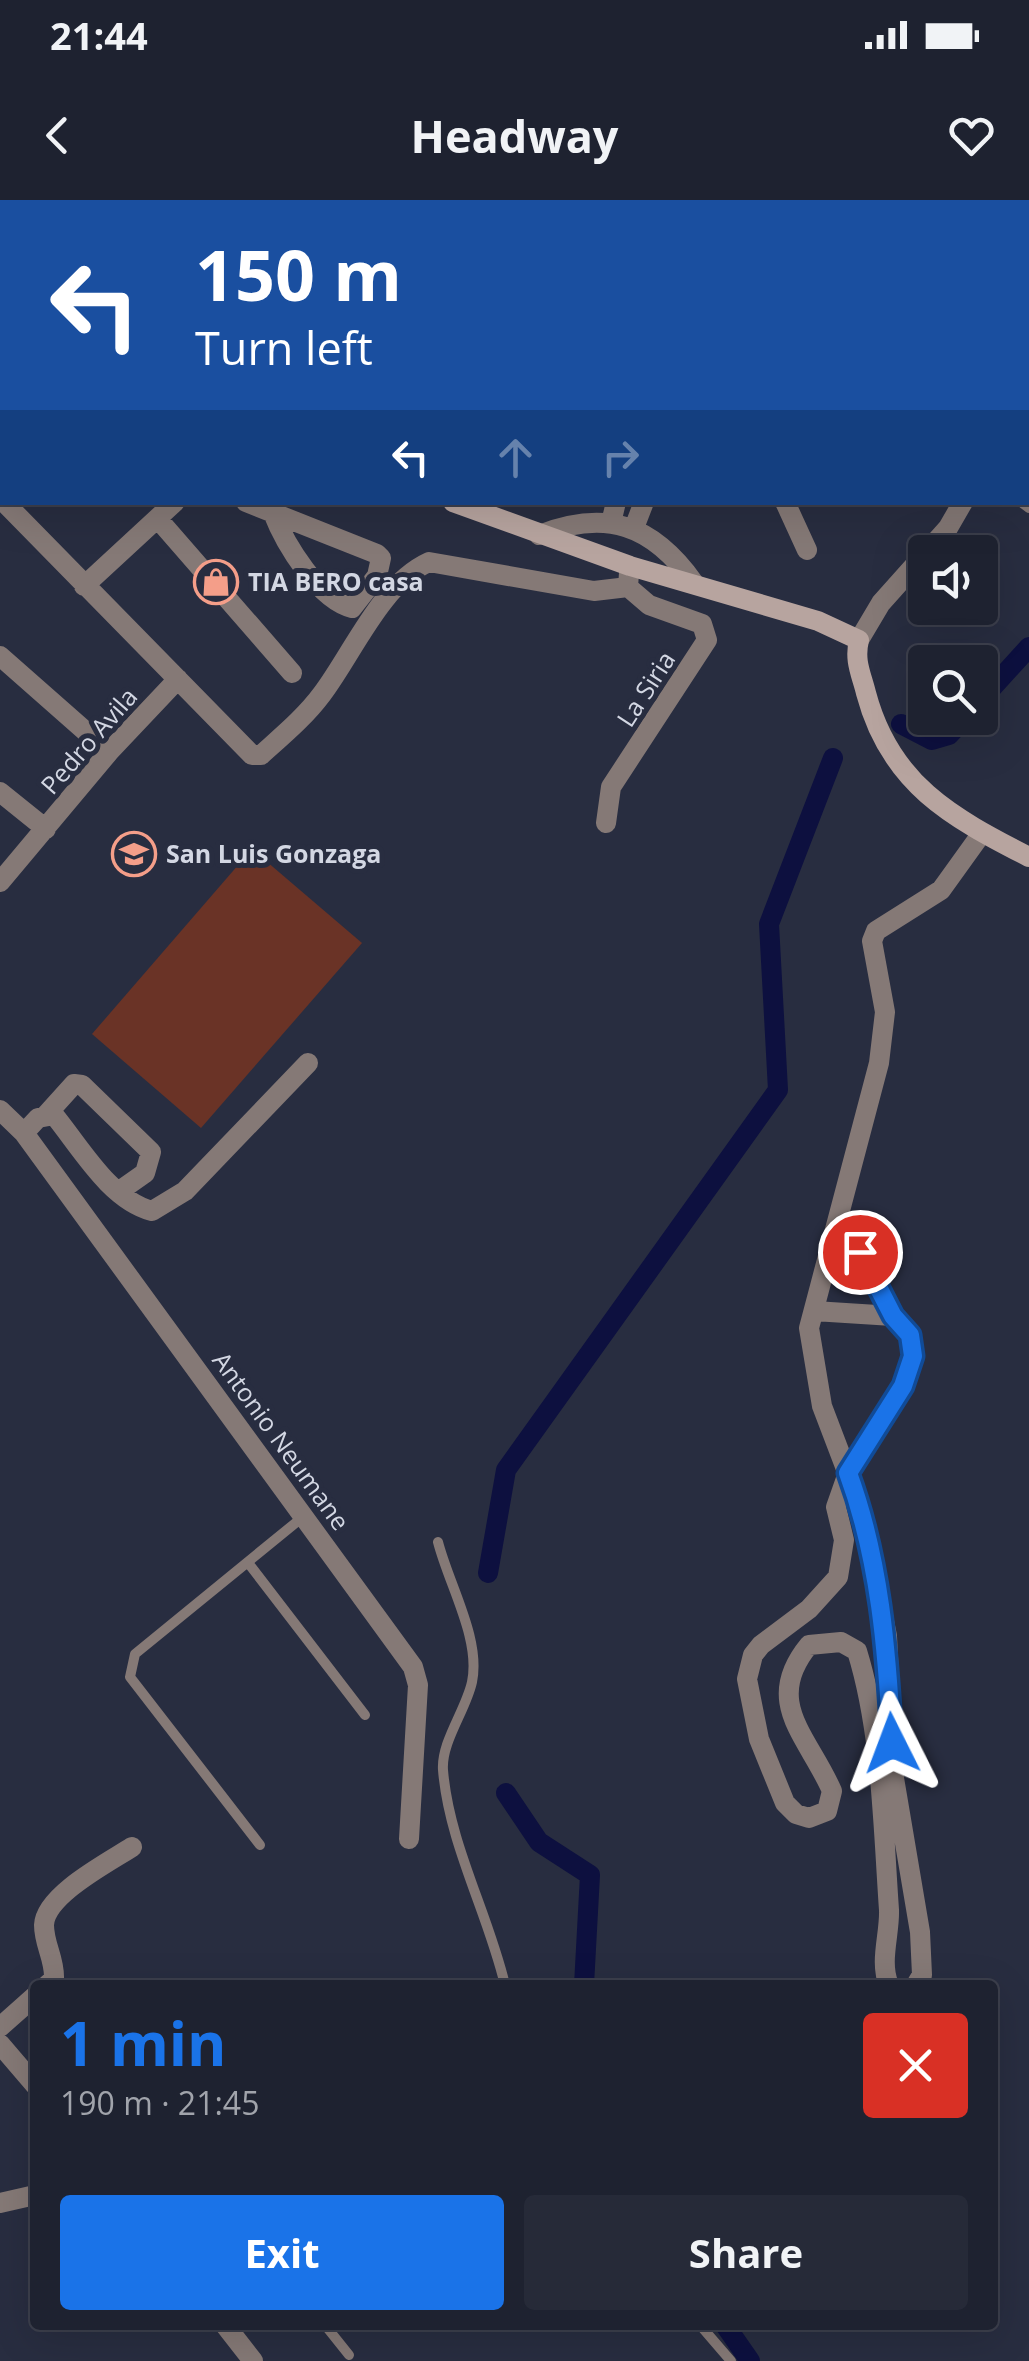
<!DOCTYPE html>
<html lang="en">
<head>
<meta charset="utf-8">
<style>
	:root { --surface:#1e2230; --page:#262a38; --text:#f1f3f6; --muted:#a1a4ab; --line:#3c3f4c; --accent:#1a73e8 }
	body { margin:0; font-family:"Open Sans",sans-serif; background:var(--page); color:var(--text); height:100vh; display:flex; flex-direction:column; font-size:38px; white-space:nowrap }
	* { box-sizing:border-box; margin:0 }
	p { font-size:32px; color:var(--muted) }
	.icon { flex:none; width:55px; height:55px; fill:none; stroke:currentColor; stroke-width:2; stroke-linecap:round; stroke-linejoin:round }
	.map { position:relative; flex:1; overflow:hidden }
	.drawer { position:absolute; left:30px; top:1780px; width:968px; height:350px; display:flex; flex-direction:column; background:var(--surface); border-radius:10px; box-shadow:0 10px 40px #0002,0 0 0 2px var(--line) }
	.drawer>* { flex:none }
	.banner { position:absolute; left:0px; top:0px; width:1030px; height:305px; box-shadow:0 10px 40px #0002,0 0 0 2px var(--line); background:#1a4fa0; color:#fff; overflow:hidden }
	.controls { position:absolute; left:908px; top:335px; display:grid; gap:20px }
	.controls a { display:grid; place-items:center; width:90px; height:90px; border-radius:10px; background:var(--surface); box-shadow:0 10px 40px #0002,0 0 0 2px var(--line); font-size:50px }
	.pin { position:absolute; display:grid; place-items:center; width:85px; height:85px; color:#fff; margin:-42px; border:5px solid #fff; border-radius:50%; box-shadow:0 2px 10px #0007 }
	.me { position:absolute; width:110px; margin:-55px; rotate:357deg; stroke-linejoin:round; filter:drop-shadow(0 0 8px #0008) }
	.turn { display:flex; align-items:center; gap:35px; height:210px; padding:0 30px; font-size:45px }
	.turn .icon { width:130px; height:130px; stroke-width:2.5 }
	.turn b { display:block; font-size:70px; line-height:85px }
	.lanes { display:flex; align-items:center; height:95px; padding:0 30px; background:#0003; justify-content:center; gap:50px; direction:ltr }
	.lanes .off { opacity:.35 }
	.round { display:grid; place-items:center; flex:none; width:105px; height:105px; border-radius:10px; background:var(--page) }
	.headline { display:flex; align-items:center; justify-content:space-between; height:170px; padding:0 30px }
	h1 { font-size:60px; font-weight:700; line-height:75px; color:var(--accent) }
	.cta { display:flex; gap:20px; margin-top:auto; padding:20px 30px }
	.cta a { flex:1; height:115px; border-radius:10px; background:var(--accent); color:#fff; font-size:40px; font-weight:700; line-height:115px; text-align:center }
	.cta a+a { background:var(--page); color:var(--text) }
	.status { display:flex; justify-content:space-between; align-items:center; height:70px; padding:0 50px; background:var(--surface); direction:ltr }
	.status svg { height:28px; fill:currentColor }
	header { display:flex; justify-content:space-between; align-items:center; height:130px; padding:0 30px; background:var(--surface); font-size:45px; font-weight:700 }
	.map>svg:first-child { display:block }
	.green { fill:#6a3326 }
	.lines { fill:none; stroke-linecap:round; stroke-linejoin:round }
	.canal { stroke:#0d103f; stroke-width:20 }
	.lane { stroke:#857976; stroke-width:10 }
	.street { stroke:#857976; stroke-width:20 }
	.secondary { stroke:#b7a49f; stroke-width:20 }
	.route-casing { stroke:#114b97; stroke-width:25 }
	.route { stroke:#1a73e8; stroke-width:18 }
	.labels { text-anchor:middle; stroke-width:10; stroke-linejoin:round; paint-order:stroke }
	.poi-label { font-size:25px; font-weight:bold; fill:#d3d7e3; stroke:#282d40; text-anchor:start }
	.street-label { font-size:25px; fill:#d3d7e3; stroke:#282d40 }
</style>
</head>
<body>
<div class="status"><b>21:44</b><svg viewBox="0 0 49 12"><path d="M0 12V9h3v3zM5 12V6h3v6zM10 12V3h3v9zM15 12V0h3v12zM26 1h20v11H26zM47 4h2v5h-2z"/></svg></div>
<header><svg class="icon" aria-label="back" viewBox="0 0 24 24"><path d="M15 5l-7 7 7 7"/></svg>Headway<svg class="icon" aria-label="heart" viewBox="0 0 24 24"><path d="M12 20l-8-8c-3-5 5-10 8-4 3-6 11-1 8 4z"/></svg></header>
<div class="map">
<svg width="1029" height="2161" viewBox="0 0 1029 2161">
	<rect width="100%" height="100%" fill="#282d40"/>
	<path class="green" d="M252,649L362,743L201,928L92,834Z"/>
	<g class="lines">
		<path class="canal" d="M980,501L1029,447
			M901,524L932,540L949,535L965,518
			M488,1373L506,1270L778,890L769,724L833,558
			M506,1593L539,1642L590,1675L584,1785
			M725,2125L750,2161"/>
		<path class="lane" d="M1021,302L1029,308
			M438,1342C449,1385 481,1439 472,1482C466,1510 441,1542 443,1570C449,1644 488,1713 505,1785
			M249,1364L365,1515
			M260,1645L130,1477L135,1454L304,1316
			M325,2125L349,2155
			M700,2125L731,2161"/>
		<path class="street" d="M725,0L727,2
			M64,2L65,0
			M167,2L168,0
			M228,2L230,0
			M339,2L340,0
			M475,2L476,0
			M522,2V0
			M902,2V0
			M4,302L252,555H261C282,536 305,517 322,494C353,453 381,384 429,362L594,391L628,387
			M246,302L377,354L381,358L377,376L352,408C319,400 285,344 273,313
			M785,302L807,350
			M158,319L292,473
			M611,323L616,302
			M634,328L644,302
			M539,335C606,309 652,324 694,383
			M84,386L175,302
			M859,440L881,403L948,328L963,302
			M0,456L109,552
			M0,592L46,629
			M606,623L611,587L707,440L702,424L649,405L628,387L629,373
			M0,682L109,552L178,479
			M0,910L24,933L413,1467L418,1485L409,1639
			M46,915L74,884L82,885L151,952L145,973L118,992
			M24,933L38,918L54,915C81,948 110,1000 152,1011L185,991L308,863
			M840,1025L893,1116L910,1135L913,1156L903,1186L848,1273L836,1307L844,1340L838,1377L809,1409L761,1445L753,1455L747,1479L759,1539L785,1603L796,1614L809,1618L827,1611L832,1591C808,1536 762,1502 809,1445L841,1442L857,1451C882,1532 883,1626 889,1710C890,1734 879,1762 889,1785
			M814,1111L893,1116
			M47,1785L54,1779C55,1759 44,1745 44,1725C45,1695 109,1662 132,1647
			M916,1785L922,1775L920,1732L894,1578L887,1436L862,1311L822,1206L809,1128L879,863L885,812L872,741L876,731L941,690L982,633
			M0,1827L35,1796
			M0,1844L35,1885
			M0,2003L35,1995
			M225,2125L253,2161"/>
		<path class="secondary" d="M0,109L2,110
			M453,302L630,366L818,421L859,440C854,461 861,473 866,493C890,584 951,617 1029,657"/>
	</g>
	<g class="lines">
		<defs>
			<path id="route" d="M860,1052L893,1116L910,1135L913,1156L903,1186L848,1273C880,1360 887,1451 892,1543"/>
		</defs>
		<use href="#route" class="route-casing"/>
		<use href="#route" class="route"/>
	</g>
	<defs>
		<symbol id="shop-ring" viewBox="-11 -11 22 22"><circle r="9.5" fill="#282d40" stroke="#f49e89" stroke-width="1.5"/><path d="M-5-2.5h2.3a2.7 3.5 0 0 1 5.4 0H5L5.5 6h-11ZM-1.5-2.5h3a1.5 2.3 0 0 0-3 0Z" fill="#f49e89"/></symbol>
		<symbol id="school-ring" viewBox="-11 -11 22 22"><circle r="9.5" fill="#282d40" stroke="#f49e89" stroke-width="1.5"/><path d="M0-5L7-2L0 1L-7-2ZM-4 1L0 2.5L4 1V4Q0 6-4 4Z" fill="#f49e89"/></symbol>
	</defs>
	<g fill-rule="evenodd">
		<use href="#shop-ring" x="191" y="357" width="50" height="50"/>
		<use href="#school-ring" x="109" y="629" width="50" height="50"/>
	</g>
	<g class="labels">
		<g class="poi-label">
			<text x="248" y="391">TIA BERO casa</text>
			<text x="166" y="663">San Luis Gonzaga</text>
		</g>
		<g class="street-label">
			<text transform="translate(646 489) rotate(-57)" y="9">La Siria</text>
			<text transform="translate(89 541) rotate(-49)" y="9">Pedro Avila</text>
			<text transform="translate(281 1241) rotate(54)" y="9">Antonio Neumane</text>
		</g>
	</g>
</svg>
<div class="controls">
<a><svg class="icon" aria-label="sound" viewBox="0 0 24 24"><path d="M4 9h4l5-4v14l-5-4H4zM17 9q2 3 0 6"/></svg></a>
<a><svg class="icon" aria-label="search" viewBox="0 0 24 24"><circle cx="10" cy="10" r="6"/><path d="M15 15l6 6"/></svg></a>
</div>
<div class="pin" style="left:860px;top:1052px;background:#d93025"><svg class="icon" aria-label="arrive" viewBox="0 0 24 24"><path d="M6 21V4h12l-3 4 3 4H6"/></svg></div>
<svg class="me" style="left:892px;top:1543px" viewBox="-20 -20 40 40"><path d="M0-17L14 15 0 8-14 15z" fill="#1a73e8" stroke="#fff" stroke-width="4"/></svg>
<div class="banner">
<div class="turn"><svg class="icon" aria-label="left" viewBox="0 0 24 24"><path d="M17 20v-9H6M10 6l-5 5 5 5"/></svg><div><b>150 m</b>Turn left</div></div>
<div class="lanes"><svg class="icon" aria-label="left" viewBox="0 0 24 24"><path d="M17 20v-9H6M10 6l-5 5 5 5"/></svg><svg class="icon off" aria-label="ahead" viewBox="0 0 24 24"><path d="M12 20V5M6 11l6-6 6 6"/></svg><svg class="icon off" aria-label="right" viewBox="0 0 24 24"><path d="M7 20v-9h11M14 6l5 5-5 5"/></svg></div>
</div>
<section class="drawer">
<div class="headline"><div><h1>1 min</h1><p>190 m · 21:45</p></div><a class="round" style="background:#d93025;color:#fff"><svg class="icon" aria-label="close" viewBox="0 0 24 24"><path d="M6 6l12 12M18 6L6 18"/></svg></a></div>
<div class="cta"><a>Exit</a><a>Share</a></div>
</section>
</div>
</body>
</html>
